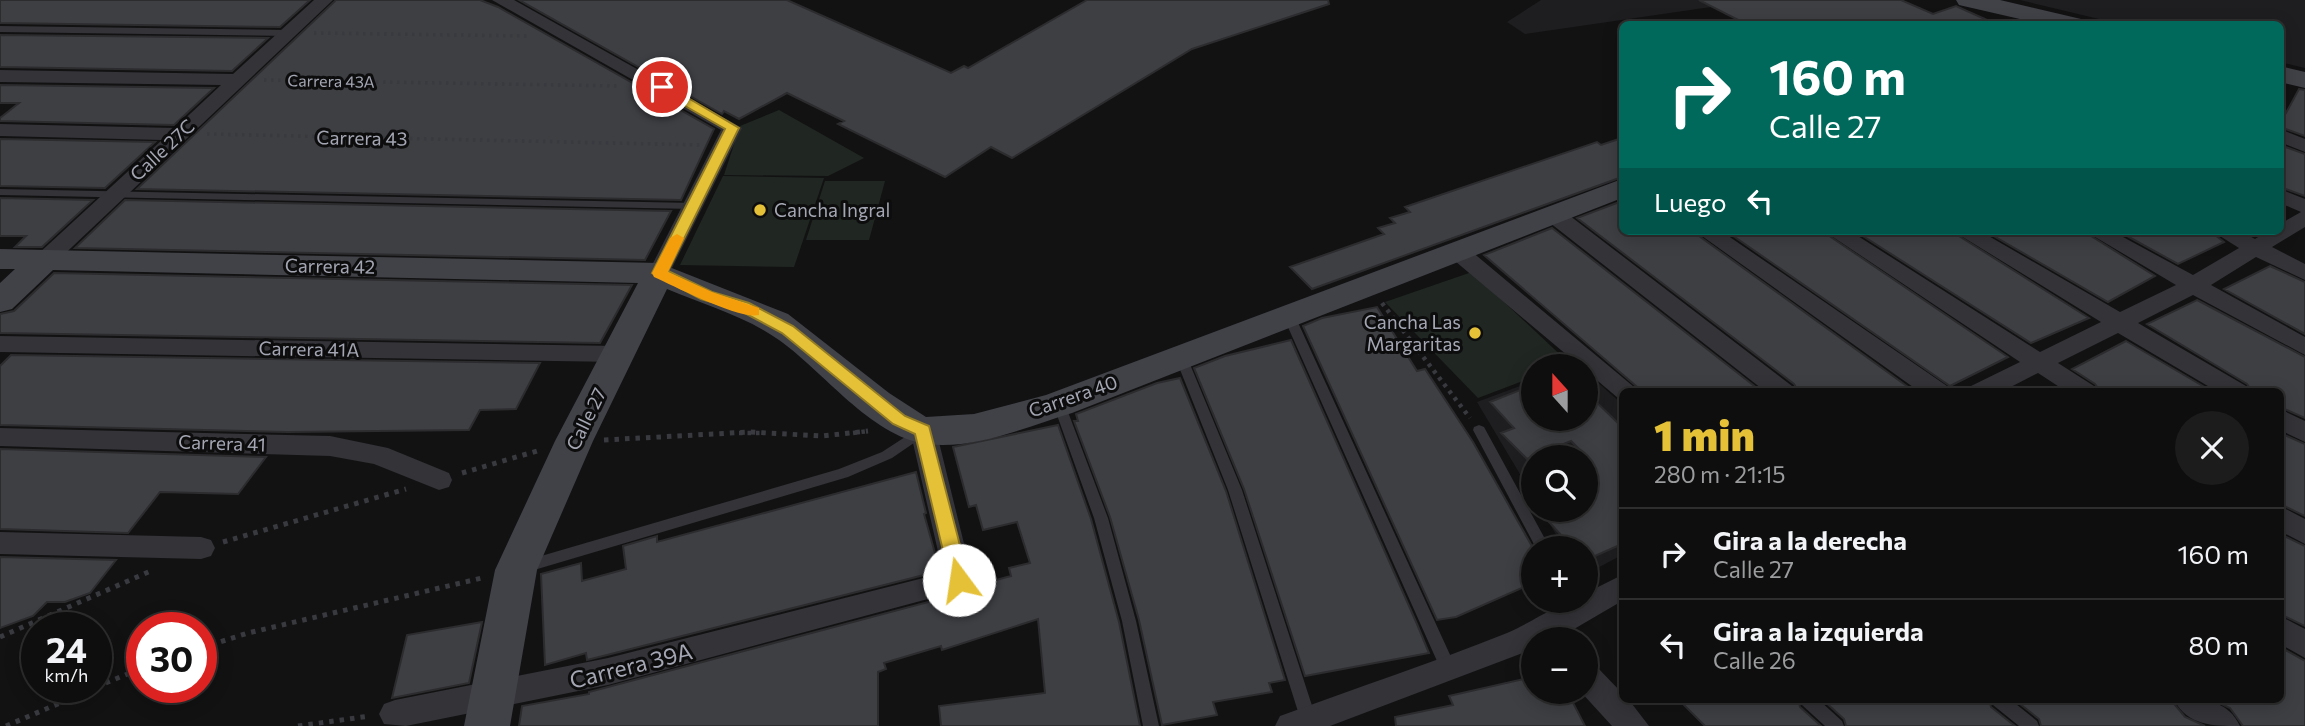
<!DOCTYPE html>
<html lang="es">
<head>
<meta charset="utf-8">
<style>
	:root { --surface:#0e0e0e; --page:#1c1c1c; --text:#f1f3f6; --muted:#9b9c9e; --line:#2e2e2e; --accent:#e5c138 }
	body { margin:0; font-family:Commissioner,sans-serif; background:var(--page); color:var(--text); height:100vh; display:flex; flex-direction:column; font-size:26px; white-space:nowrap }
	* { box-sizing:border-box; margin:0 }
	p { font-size:23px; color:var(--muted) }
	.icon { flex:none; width:38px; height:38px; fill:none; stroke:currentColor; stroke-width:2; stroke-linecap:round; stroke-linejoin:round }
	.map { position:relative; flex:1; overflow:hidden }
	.details { position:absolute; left:1619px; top:388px; width:665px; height:315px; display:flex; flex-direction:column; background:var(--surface); border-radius:10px; box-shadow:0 4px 18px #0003,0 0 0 2px var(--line) }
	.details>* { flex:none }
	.banner { position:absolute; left:1619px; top:21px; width:665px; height:214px; border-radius:10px; box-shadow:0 4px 18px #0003,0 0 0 2px var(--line); background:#00695c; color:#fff; overflow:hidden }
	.needle { width:46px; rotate:339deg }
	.buttons { position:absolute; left:1521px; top:354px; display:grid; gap:14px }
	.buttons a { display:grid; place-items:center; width:77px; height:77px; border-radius:50%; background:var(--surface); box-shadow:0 4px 18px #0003,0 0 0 2px var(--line); font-size:35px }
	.speed { position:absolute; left:21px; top:612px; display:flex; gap:14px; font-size:35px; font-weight:700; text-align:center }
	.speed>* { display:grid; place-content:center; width:91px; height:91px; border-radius:50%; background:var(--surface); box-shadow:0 4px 18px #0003,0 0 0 2px var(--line); line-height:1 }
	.speed small { font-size:18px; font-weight:400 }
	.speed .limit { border:10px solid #d22; background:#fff; color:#111 }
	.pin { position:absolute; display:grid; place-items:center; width:60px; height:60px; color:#fff; margin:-30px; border:4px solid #fff; border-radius:50%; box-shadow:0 2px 7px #0007 }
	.me { position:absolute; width:77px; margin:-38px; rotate:346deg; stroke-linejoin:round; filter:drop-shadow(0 0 5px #0008) }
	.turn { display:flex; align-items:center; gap:24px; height:147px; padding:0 35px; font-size:32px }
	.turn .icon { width:91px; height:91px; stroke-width:2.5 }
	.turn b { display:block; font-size:49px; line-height:60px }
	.then { display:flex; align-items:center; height:66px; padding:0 35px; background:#0003; gap:14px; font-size:26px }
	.round { display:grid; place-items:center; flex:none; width:74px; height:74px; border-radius:37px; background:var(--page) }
	.head { display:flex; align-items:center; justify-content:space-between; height:119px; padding:0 35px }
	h1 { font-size:42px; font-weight:800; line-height:52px; color:var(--accent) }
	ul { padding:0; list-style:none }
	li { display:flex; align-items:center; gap:21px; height:91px; padding:0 35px; border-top:2px solid var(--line) }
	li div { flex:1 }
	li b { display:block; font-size:26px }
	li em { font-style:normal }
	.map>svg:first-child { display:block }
	.built { fill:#1e1e20 }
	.green { fill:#202722 }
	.building { fill:#3e3f43; stroke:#2c2c2f; stroke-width:2 }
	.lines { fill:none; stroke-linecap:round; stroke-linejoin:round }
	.path-far2 { stroke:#393a3f; stroke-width:3.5; stroke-dasharray:2.5 4.5; stroke-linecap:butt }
	.path-far1 { stroke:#393a3f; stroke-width:4.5; stroke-dasharray:3.5 5; stroke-linecap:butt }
	.path { stroke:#393a3f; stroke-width:5; stroke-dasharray:4.5 6; stroke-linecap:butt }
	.lane { fill:#333338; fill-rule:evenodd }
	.street { fill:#333338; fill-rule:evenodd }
	.secondary { fill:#414248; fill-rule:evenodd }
	.route { fill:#e5c138; stroke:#957d24; stroke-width:2 }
	.slow { fill:#f59e0b }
	.poi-dot { fill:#e5c138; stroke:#0d0d0e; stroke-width:2.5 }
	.labels { text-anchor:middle; stroke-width:6; stroke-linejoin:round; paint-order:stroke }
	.far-street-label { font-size:16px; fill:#a4a7b3; stroke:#0d0d0e }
	.street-label { font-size:19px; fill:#a4a7b3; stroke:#0d0d0e }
	.poi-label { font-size:19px; fill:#a4a7b3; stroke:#0d0d0e; text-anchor:start }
	.near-street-label { font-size:23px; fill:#a4a7b3; stroke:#0d0d0e }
</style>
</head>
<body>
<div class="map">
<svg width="2305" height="726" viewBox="0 0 2305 726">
	<rect width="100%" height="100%" fill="#121213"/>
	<path class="built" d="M1541,0H1726L1711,7L1525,34L1507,22Z
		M2020,0H2305V68L2280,62V24H2120Z
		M1586,372L1622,404V555L1586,574V548H1564L1541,509H1586V457H1533V496L1477,402L1533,381V418H1586Z"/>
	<path class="green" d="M779,110L864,158L828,176L724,175L740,126Z
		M723,176L824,178L794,267L680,265Z
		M825,181H885L869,240H806Z
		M1472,272L1569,363L1533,366V377L1478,398L1385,302Z"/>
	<path class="building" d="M0,0H310L280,27L0,23Z
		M336,0H480L498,7L714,129L681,200L137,189Z
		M519,0H787L951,73L964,66L968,68L1087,0H1328L1329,4L1192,49L1012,158L991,147L945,177L838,124L844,121L787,93L739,119L724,111L722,114Z
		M1699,0H1901L1933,14L1956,6L1996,24H1746Z
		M0,35L268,38L232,71L0,67Z
		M0,85L214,88L174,125L0,121V118L19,103H0Z
		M2299,89L2305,90V136L2280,127V110L2286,113Z
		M1622,138V177L1312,289L1290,267L1384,234L1378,228L1395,223L1390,218L1410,212L1405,207L1597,142L1601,145Z
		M0,139L155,142L105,188L0,186Z
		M2280,145L2305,154V196L2280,187Z
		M0,198L93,200L42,247H15L26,236H0Z
		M125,200L671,211L645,260L75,248Z
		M1622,201V231H1692L1915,392H1799L1794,384L1577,218Z
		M1552,228L1762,392H1643L1484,255Z
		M1726,231H1822L2008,357L1950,386Z
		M1855,231H1951L2089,318L2031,343Z
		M1985,231H2083L2155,276L2108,302Z
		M2118,231H2210L2224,242L2178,264Z
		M2270,266L2305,282V334L2224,289Z
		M54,273L632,285L600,343L0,333V314L14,311Z
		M2197,300L2305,357V418L2280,407V392H2253L2247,384L2147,324Z
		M1377,307L1417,371L1425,369L1473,442L1533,548V583L1456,617L1437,620L1303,326L1322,318Z
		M1291,340L1417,624L1429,653L1305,676L1244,489L1194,368L1225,356Z
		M2126,341L2213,392H2101L2095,384L2072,369Z
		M11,355L540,363L516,409L480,410L469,430L288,432L0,425V366Z
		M1180,378L1226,491L1285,680L1269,683L1272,692L1213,702L1217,715L1162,725L1139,620L1110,517L1074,421H1078L1076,414L1157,383Z
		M1533,385V418H1586V392L1622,427V544L1586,560V548H1573L1537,509H1586V456L1571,441L1527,459L1501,433L1514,428L1490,402Z
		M1058,425L1091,519L1119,622L1140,726H941L939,706L1045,693L1038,619L942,650L941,646L884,663L886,669L878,672V726H519L522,706L589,694V692L970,591L973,586L1011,576L1009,568L1030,563L1017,522L983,530L976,505L969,507L953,447Z
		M2280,433L2305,444V516L2280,504Z
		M0,449L266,457L238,494L160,492L128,533L0,529Z
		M916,472L926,513L924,514L940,571L607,655L587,660L586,653L545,665L541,574L581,563L582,581L626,569L623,546L657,536V542Z
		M2280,534L2305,546V626L2280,614Z
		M0,557L116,560L90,593L65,602H47L33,616L0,628Z
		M482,622L469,683L392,698L407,635Z
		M2280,647L2305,661V726H2243L2230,708L2213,700H2280Z
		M1533,677V691H1567L1585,726H1396L1395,717L1453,705L1449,696Z
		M1679,700H1798L1800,707L1821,726H1705Z
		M1823,700H1989L1991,707L2015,726H1846L1844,719Z
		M2015,700H2171L2185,717L2205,726H2041L2039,719Z"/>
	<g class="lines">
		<path class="path-far2" d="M314,33L529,36
			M264,80L619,86
			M207,134L702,145"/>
		<path class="path-far1" d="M1382,303L1470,418
			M739,433H760
			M853,433L868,431"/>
		<path class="path" d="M604,440L750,432L822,436L868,431
			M462,473L537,451
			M223,542L406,489
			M0,637L153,570
			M201,648L248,633L482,578
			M96,687L142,668
			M6,726L95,688
			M298,726L370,716"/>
		<path class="lane" d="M0,26L288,30L292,33L288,36L0,32Z
			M0,189L694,203L699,206L694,209L0,195Z
			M1289,312L1295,316L1457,670L1454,675L1449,677L1444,675L1441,670L1283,316Z
			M1181,353L1187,357L1242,490L1317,721L1315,726H1303L1301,721L1228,490L1175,357Z
			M1059,400L1065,404L1108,518L1136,621L1159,726H1143L1122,621L1094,518L1053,404Z
			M1479,425L1484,427L1550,548H1536L1473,430L1474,427Z
			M922,426L927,428L928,431L927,434L892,458L848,477L524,573L519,571L517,567L519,563L524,561L839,469L882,452Z
			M1800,700H1819L1842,721L1844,726H1825L1802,705Z
			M1991,700H2011L2037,721L2039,726H2019L1993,705Z"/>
		<path class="street" d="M314,0H333L53,265H37L34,260L37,255L162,140L0,136V124L175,128L221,85L0,82V70L233,74Z
			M492,0H514L742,128L667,278H651L648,273L721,130Z
			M2280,129L2305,139V152L2280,142Z
			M2280,189L2305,199V227L2272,247L2305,264V280L2256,257L2211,285L2305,337V355L2193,295L2138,323L2246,386L2250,392H2218L2118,333L2058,363L2094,386L2098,392H2067L2038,373L2001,392H1967L1971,386L2020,362L1824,231H1850L2040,352L2101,322L1953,231H1980L2120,312L2176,285L2085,231H2112L2193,275L2239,248L2212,231H2240L2255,239L2268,231H2280V224L2301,212L2280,203Z
			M1553,208L1561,209L1792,386L1796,392H1766L1545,219L1542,214Z
			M1695,231H1721L1947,386L1951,392H1920Z
			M1457,244L1465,246L1640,392H1622V399L1618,398L1586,371V366H1580L1449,256L1446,251Z
			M0,336L618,346L627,348L630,354L627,360L618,362L0,352Z
			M2280,409L2305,421V442L2280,430Z
			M923,421L932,423L936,430L973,580L969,588L608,685L406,726L384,724L379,714L384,704L395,700L608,658L943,573L910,430L914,423Z
			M0,428L330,436L388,448L449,473L452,480L449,487L439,490L374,464L330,456L0,446Z
			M2280,506L2305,519V544L2280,531Z
			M0,532L201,537L211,540L215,548L211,556L201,559L0,554Z
			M1622,575V601L1557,639H1533V649L1330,726H1275L1280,716C1356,688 1432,663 1507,633C1532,623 1560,600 1586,600V593Z
			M2280,616L2305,629V658L2280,644Z
			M1586,663L1597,667L1622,693V700H1629L1649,726H1612L1580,691H1586Z
			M2174,700C2202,700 2227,698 2240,726C2213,726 2188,726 2174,700Z"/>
		<path class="secondary" d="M1956,0H2000L2081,19L2085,24H2042L1959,5Z
			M2280,66L2305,72V88L2280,82Z
			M1622,179V198L1072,413C1026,427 975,450 926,444C871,436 823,371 779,340C745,316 705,305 667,289L593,441L537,570L510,726H464L495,570L555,441L638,283L53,270L12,309L0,312V283L15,269H0V249L659,263L788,314L889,393L926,417L974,414L1046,395Z"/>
	</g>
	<path class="route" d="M657,85H666L739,128L668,271L712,292L749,303L793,326L905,416L929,426L969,580L966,585H953L950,580L915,434L893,424L782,333L739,310L701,299L652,273L725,129L657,90Z"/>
	<path class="slow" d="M677,234L684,238L668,272L712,292L759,308V315C740,320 674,286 654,277L652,273L670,238Z"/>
	<g class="poi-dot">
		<circle cx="760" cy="210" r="7"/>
		<circle cx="1475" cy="333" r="7"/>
	</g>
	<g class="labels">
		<g class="far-street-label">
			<text transform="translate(331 81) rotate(1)" y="6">Carrera 43A</text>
		</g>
		<g class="street-label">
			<text transform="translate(362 138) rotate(1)" y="7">Carrera 43</text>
			<text transform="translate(162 150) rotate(-43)" y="7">Calle 27C</text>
			<text transform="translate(330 266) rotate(1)" y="7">Carrera 42</text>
			<text transform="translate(309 349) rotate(1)" y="7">Carrera 41A</text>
			<text transform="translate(1073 396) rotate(-19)" y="7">Carrera 40</text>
			<text transform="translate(586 419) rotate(-64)" y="7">Calle 27</text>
			<text transform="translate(222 443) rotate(2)" y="7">Carrera 41</text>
		</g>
		<g class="poi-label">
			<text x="774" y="217">Cancha Ingral</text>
			<text x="1461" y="329" text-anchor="end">Cancha Las<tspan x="1461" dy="22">Margaritas</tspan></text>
		</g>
		<g class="near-street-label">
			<text transform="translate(631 666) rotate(-14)" y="8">Carrera 39A</text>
		</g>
	</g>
</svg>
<div class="buttons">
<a><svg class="needle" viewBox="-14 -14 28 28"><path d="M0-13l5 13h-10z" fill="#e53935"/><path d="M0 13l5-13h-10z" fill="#9b9c9e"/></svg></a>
<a><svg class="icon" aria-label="search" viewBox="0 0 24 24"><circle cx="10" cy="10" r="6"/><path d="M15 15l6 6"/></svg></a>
<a>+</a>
<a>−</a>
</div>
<div class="speed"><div>24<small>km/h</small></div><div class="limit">30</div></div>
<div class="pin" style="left:662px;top:87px;background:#d93025"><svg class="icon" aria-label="arrive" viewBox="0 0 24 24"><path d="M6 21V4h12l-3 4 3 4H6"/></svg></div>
<svg class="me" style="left:959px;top:580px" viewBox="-20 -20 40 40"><circle r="19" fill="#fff"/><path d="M0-13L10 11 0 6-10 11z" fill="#e5c138"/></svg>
<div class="banner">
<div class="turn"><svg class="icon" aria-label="right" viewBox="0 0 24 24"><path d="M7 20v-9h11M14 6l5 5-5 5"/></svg><div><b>160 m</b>Calle 27</div></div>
<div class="then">Luego<svg class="icon" aria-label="left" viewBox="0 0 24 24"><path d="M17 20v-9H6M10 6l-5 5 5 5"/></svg></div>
</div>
<section class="details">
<div class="head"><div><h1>1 min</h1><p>280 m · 21:15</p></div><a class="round"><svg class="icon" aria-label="close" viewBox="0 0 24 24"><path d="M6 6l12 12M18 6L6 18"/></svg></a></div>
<ul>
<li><svg class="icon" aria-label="right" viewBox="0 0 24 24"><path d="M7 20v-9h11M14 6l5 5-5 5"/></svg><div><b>Gira a la derecha</b><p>Calle 27</p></div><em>160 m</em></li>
<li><svg class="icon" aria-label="left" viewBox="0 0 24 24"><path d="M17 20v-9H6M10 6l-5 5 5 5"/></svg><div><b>Gira a la izquierda</b><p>Calle 26</p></div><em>80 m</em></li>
</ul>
</section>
</div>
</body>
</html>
